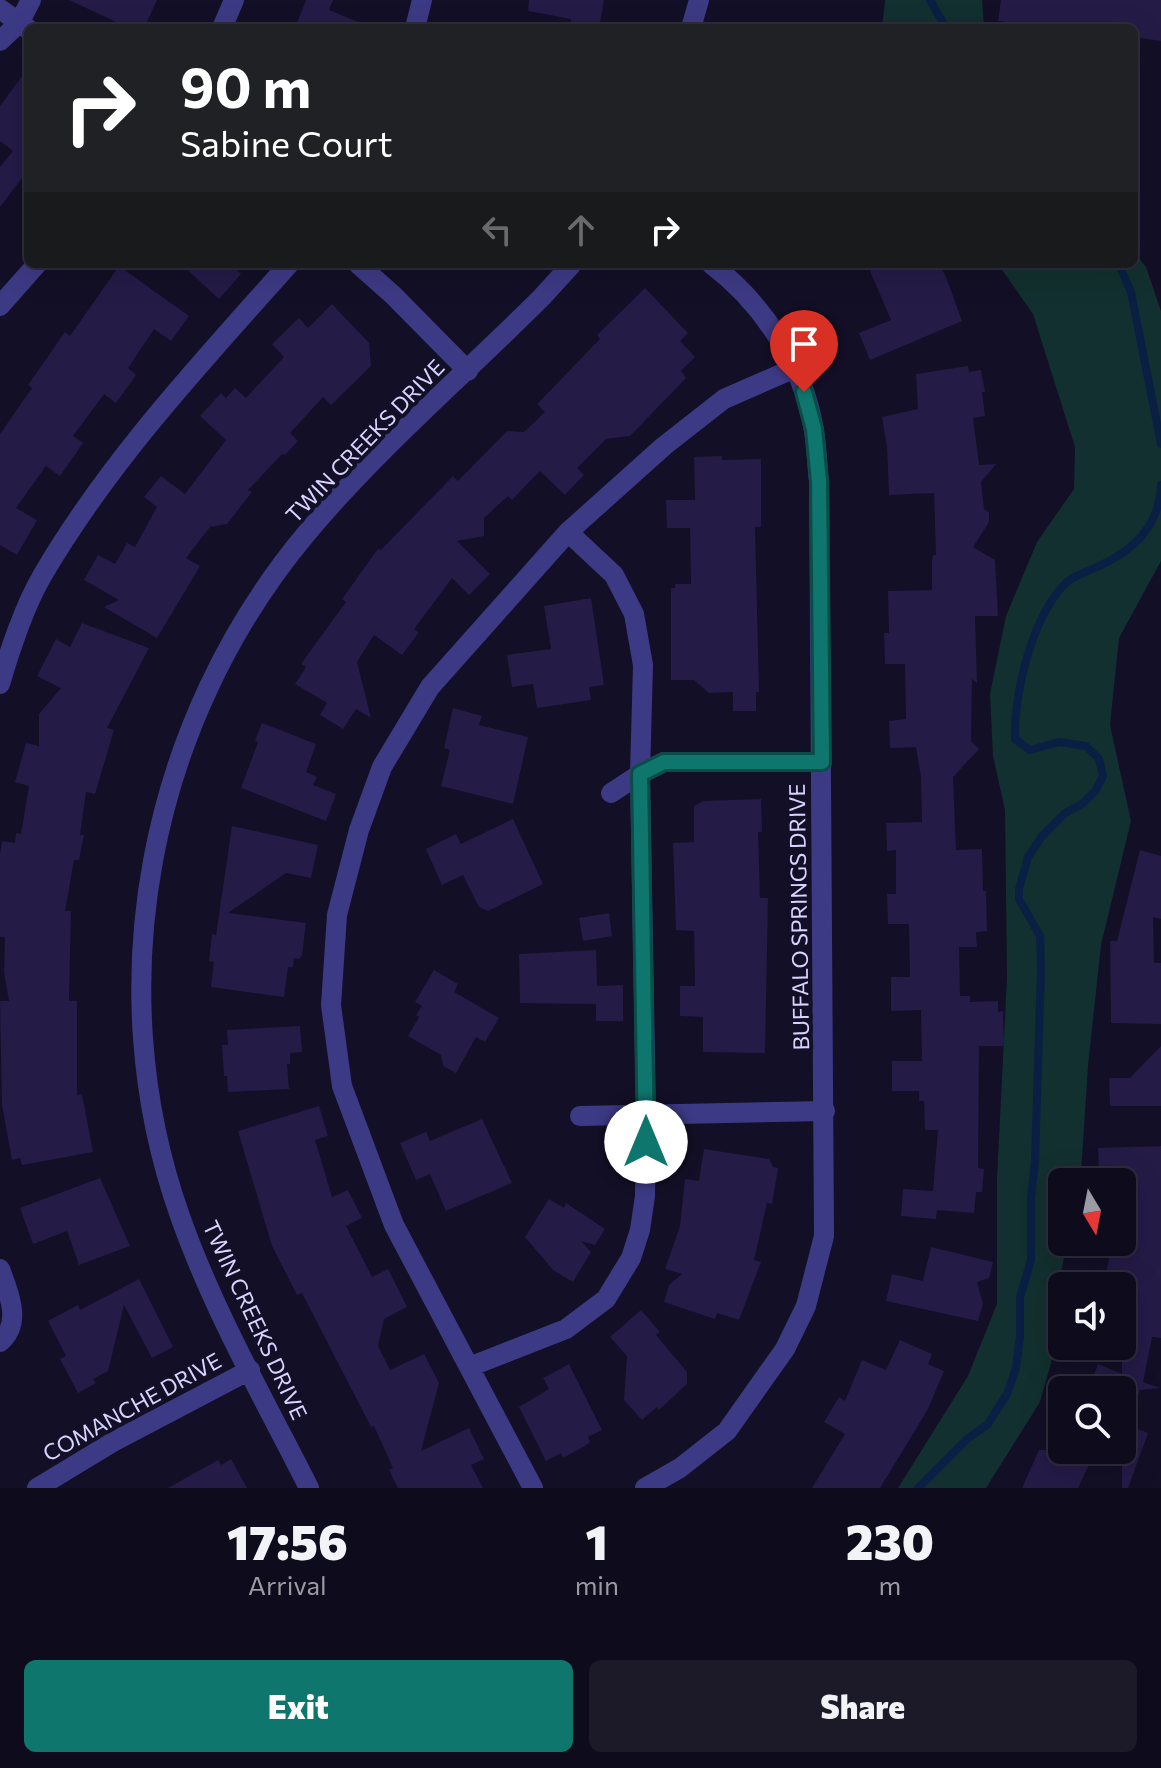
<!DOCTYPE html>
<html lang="en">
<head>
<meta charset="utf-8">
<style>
	:root { --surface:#0e0b1c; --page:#1c1929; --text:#f1f3f6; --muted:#9b9ba3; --line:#2e2b3b; --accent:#0f766e }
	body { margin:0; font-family:Commissioner,sans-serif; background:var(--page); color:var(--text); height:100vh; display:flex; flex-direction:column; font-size:30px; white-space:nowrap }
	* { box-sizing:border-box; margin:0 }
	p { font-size:26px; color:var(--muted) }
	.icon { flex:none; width:44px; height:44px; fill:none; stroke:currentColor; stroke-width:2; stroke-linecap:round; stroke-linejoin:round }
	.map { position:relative; height:1488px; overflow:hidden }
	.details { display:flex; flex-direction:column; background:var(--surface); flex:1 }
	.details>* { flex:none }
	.hud { position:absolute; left:24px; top:24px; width:1114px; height:244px; border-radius:12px; box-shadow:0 8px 32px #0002,0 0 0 2px var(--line); background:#202124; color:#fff; overflow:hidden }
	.needle { width:52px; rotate:170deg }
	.buttons { position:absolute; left:1048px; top:1168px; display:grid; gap:16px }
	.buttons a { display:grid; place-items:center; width:88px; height:88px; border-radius:12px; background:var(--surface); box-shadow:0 8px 32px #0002,0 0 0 2px var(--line); font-size:40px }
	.pin { position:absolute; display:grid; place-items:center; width:68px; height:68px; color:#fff; margin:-82px -34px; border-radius:50% 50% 50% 0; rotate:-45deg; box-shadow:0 0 8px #0007 }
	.pin .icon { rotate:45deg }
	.me { position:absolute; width:88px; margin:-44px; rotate:0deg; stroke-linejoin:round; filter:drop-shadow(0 0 6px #0008) }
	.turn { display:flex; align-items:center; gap:28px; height:168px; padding:0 24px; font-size:36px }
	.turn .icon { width:104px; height:104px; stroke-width:2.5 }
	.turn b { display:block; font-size:56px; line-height:68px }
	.lanes { display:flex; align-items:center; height:76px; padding:0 24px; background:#0003; justify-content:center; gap:40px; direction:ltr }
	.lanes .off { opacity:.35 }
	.eta { display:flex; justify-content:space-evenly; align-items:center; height:136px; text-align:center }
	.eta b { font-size:48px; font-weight:800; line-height:56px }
	.cta { display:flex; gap:16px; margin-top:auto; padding:16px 24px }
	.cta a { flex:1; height:92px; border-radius:12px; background:var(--accent); color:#fff; font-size:32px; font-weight:800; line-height:92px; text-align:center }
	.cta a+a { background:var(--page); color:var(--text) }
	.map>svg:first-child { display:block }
	.green { fill:#12302f }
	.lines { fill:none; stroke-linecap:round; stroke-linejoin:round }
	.stream { stroke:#0a1f44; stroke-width:8 }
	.building { fill:#241b47 }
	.minor { stroke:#3d3a85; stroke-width:20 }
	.route-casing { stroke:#0a4d48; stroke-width:20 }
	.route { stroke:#0f766e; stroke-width:14 }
	.labels { text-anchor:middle; stroke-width:8; stroke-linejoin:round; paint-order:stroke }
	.street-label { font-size:22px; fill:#d9d4ff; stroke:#130f26 }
</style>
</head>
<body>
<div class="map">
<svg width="1161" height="1488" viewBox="0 0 1161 1488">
	<rect width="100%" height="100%" fill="#130f26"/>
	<path class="green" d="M885,0H982L984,28H882Z
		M1134,252L1146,267L1161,311V561L1119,638L1110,725L1131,821L1101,945L1088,1066L1081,1174L1079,1182H1062V1242H1067L1059,1283L1054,1352L1040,1402L986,1488H898L968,1376L997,1304V1179L1007,978L1005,810L993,756L990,694L1006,616L1037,542L1074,489L1075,447L1033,314L998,264H1134Z"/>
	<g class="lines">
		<path class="stream" d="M930,0L946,28
			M1119,264L1131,292L1161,444
			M918,1488L966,1440L988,1424L1007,1394L1016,1368L1020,1336V1297L1031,1260V1198L1035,1162L1041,971L1040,936L1019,899V889L1028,857L1042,836L1064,814L1083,803L1096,790L1103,776L1099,759L1086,746L1059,742L1030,750L1015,739C1014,693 1032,617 1065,584C1072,576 1087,572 1097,567C1134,550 1159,527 1161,485"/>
	</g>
	<path class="building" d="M69,0H157L144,28H129Z
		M306,0H333L329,10L373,28H295Z
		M529,0H604L599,28H570L571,19L528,11Z
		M1001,0H1161V41L1134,37V28H1016V23L998,21Z
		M28,68V170L0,207V167L13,151L0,141V106Z
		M181,264H230L241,274L219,299Z
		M867,264H939L946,277L962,321L870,360L859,333L891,320Z
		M119,266L189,316L171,341L154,329L128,368L136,375L116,403L104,394L73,436L83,443L60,476L46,466L16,508L37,520L17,555L0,545V434L32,388L28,385L65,332L70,336Z
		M645,288L688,333L680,341L695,357L681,371L686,378L630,436L606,439L577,468L584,475L565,495L540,471L512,500L508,496L484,518V536L457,541L490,574L469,595L452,578L414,629L419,632L402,655L374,635L357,662L371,718L356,709L343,729L320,715L327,703L295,684L306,667L301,664L346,602L342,599L378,549L381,550L453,476L458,481L507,431L524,432L545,412L537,404L600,339L597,335Z
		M332,304L369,343L371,366L331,405L323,397L290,433L298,441L285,455L282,454L248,490L252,492L227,524L210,527L186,558L200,566L157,638L104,607L119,600L84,580L98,555L115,564L127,543L135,547L157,507L144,497L161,476L185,494L226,440L200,416L221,393L226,398L235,388L246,398L284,357L272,344L299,318L308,328Z
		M968,366L969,372L981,370L985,392H982L985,416L973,418L979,465L996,464L981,482L984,509L989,512V522L973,547L995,560L998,616H975L977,683L972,679L971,741L979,749L953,777L956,850L982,849L983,891H986L987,931L976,932L977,947H959L960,996H970V1002L998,1001V1012L1003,1011L1004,1046H979L978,1168L984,1169L982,1192H976L974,1213L937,1210L936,1219L901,1216L903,1189L933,1191L938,1130H925L924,1101H919V1091H892V1061H922L921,1010L891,1011V977H910L909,924H888L887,894H896V850L887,851L886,823L922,822L921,777L916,747L890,748L889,721L906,719L905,664H885L884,633H889L888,591L932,590V560L933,555H936L934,493L889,495L887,447L882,417L918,409L916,374Z
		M722,456V460L761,459V527H755L759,692H756V711H733V692L709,693L694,680H671V588H675V584H691L690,528H667L666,500H695L694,457Z
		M591,598L604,685L589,687L591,700L537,708L533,684L512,687L507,655L551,649L544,606Z
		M82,623L149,648L107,728L114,730L95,794L86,792L80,835H84L79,860H74L65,911H71L69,1001H77V1095L82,1094L93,1152L22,1165L20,1158L12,1160L2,1105L0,1001H9L4,972L5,937H0V855L2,841L15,843L16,833L21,834L29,786L15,782L26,743L39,746V714L61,688L37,676L56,639L70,647Z
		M453,708L482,716L479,725L528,737L513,804L441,786L450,750L444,748Z
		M262,723L316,744L306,772L317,777L313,785L336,794L326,821L241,788L258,742L255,741Z
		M761,799L762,832H758L760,898H768L765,1053L703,1052V1017L680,1016V986H695L694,931L676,930L673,843L694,842V806L703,801Z
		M513,819L543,884L488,911L479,907L463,875L442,885L426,849L456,834L461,844Z
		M232,826L318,845L311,878L286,873L228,913L306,923L302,955L299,959L294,958L293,967H288L284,997L211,987L214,962L209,961L212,934L216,935Z
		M1140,850L1161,856V919L1153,917L1154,963H1161V1024L1111,1023L1110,941H1117Z
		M609,913L612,936L583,941L579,918Z
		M596,950L597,986L623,985V1021H596V1004L520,1003L519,954Z
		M434,970L458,984L454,992L499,1018L485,1042L476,1037L456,1073L443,1066L441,1055L408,1036L419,1017L416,1015L422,1006L415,1002Z
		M300,1026L302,1052L290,1053V1064H287L289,1089L228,1092L227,1076H224L222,1045H228L227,1030Z
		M1161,1046V1106H1110L1109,1078H1130Z
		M319,1106L328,1136L315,1140L332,1197L348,1190L362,1218L346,1226L372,1277L388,1269L407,1307L384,1319L378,1346L390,1370L424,1354L439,1383L421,1451L469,1428L484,1459L471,1465L483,1488H398L389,1470L393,1468L374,1426L371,1427L302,1293L297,1295L272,1246L238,1131Z
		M482,1119L512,1183L446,1211L430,1174L416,1180L400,1143L426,1132L430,1141Z
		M1161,1146V1338L1152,1337L1143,1382L1160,1388L1140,1390L1126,1425L1148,1433L1128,1488H1122V1390H1089L1098,1364L1122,1374V1286H1109L1110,1281L1105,1280L1111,1248L1122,1250V1182H1114V1170L1099,1171L1098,1148Z
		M704,1149L769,1159L773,1167L778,1168L772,1204L767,1203L754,1260L761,1262L739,1320L717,1313L715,1319L664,1302L669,1285L682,1274L665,1269L680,1226L685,1179L699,1181Z
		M100,1178L130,1246L79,1265L67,1231L33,1244L20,1208Z
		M549,1199L564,1208L566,1203L605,1229L595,1245L581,1241L591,1252L573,1282L553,1270L525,1237Z
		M931,1247L993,1262L989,1278L977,1282L983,1304L978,1321L886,1301L892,1274L923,1281Z
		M139,1279L173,1347L152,1358L124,1305L108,1371L93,1379L96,1383L78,1393L60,1359L66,1356L48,1321L78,1305L80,1310Z
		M641,1310L660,1332L656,1335L687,1372V1384L659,1410L657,1407L642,1420L624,1400L627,1356L610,1337Z
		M900,1340L932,1354L928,1364L944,1371L928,1409L880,1488H812L845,1434L824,1422L839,1397L845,1401L862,1360L886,1370Z
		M569,1364L602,1430L588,1437L590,1442L585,1446L563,1458L561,1453L546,1461L519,1407L549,1389L543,1378Z
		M1039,1450H1096L1078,1488H1022Z
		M231,1459L247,1488H168L218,1460L221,1465Z"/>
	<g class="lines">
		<path class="minor" d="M0,9L28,29
			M222,28L234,0
			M415,28L422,0
			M691,28L699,0
			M0,41L19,23L31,0
			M358,264L393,295L468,371
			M0,306L37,264
			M0,684C9,652 25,605 42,576C109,461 201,363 289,264
			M611,793L640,774L664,762H822
			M580,1116L825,1111
			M0,1269C8,1291 23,1323 0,1342
			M469,1367L566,1329L606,1299L631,1258L640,1230L645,1196L646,1115L640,774L643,665L634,614L614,575L568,532
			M37,1488L113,1442L250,1370
			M309,1488C264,1399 213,1310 180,1216C98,985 149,722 306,534C377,449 463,376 542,297L572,264
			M533,1488L394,1225L342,1086L331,1005L337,915L359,830L382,767L430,687L568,532L664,446L724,399L795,368
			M645,1488L680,1468L727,1431L785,1349L806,1306L824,1236L819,481C817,465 817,448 814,431C804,366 763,303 711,264"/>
	</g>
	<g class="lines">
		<defs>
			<path id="route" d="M646,1142L640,774L664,762H822L819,481L814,429L804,392"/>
		</defs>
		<use href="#route" class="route-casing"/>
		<use href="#route" class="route"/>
	</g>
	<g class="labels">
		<g class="street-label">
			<text transform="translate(365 441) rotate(-46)" y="8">TWIN CREEKS DRIVE</text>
			<text transform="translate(799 917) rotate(-91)" y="8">BUFFALO SPRINGS DRIVE</text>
			<text transform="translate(255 1320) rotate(65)" y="8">TWIN CREEKS DRIVE</text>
			<text transform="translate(132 1407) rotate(-29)" y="8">COMANCHE DRIVE</text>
		</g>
	</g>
</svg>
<div class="buttons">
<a><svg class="needle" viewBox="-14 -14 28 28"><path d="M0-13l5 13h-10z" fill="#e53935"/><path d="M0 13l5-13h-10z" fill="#9b9ba3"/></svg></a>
<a><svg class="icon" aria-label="sound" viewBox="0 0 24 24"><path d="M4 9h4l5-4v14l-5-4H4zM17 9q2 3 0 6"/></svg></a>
<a><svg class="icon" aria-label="search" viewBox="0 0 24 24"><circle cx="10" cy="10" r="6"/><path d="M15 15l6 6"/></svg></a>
</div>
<div class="pin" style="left:804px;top:392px;background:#d93025"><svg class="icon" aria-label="arrive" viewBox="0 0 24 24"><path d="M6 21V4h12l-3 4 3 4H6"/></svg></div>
<svg class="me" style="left:646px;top:1142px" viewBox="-20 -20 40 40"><circle r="19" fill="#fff"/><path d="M0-13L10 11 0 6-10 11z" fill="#0f766e"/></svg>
<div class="hud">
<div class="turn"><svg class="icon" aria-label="right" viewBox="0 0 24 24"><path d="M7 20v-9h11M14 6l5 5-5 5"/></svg><div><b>90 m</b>Sabine Court</div></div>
<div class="lanes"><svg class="icon off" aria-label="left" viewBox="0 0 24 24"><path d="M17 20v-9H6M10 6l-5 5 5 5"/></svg><svg class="icon off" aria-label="ahead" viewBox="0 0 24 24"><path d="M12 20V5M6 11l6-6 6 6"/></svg><svg class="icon" aria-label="right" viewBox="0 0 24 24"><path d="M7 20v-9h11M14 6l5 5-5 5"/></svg></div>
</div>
</div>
<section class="details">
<div class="eta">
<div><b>17:56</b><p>Arrival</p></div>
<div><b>1</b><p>min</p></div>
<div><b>230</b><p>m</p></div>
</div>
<div class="cta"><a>Exit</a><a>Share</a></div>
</section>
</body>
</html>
